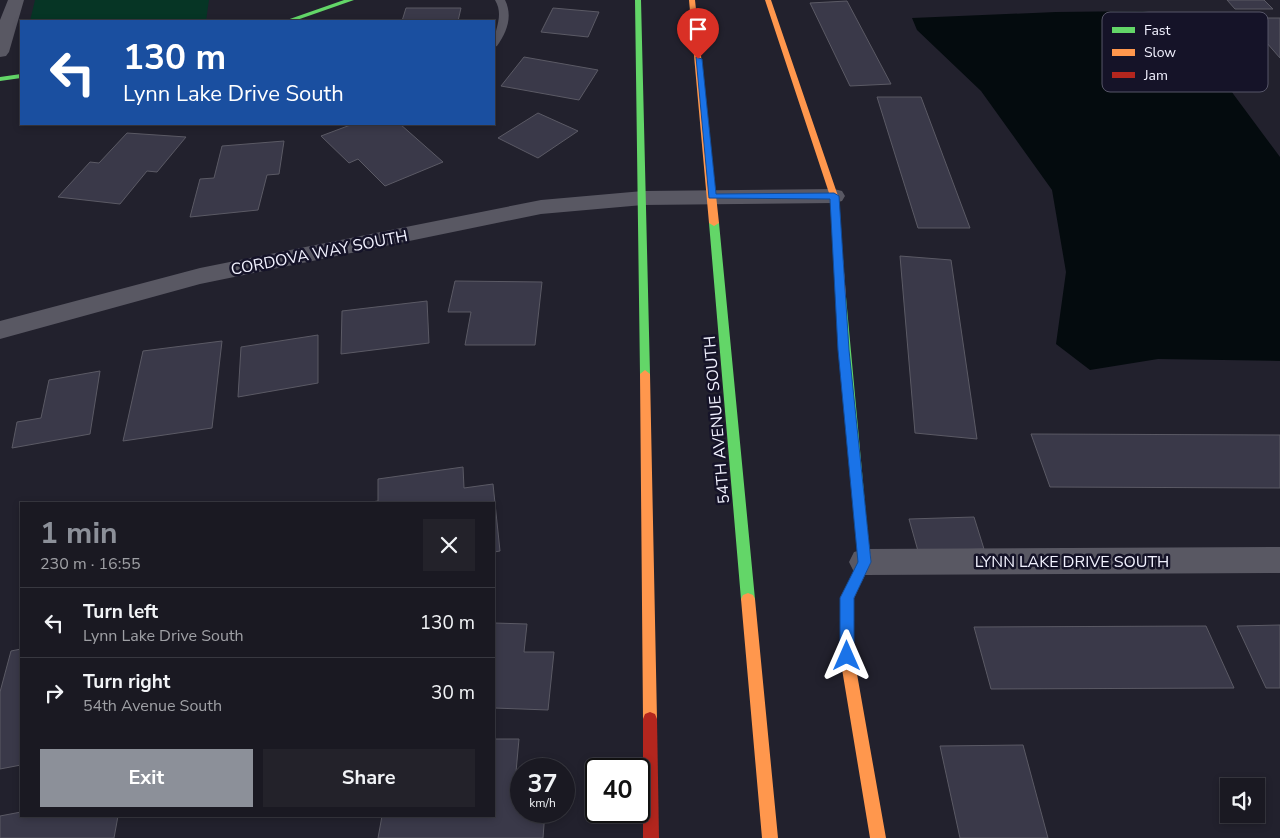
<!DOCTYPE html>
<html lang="en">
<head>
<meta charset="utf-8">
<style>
	:root { --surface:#1a1922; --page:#23222a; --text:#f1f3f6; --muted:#9fa0a5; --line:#383840; --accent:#8c9099 }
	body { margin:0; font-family:"Nunito Sans",sans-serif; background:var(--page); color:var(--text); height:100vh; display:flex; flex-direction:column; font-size:19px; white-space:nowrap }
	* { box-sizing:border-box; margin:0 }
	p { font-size:16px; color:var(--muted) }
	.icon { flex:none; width:28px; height:28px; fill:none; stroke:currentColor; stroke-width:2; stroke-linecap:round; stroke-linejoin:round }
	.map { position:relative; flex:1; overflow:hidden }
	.panel { position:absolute; left:20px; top:502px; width:475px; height:315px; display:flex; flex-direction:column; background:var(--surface); border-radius:0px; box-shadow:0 2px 8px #0003,0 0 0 1px var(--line) }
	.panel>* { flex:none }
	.banner { position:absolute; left:20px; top:20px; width:475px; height:105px; border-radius:0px; box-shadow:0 2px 8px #0003,0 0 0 1px var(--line); background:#1a4fa0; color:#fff; overflow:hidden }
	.controls { position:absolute; left:1220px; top:778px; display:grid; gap:10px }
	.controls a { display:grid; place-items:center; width:45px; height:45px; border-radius:0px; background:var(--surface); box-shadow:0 2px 8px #0003,0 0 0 1px var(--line); font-size:25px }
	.speed { position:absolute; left:510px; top:758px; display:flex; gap:10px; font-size:25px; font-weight:700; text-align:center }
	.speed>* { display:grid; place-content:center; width:65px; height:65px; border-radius:50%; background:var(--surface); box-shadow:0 2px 8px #0003,0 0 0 1px var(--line); line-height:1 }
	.speed small { font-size:12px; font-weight:400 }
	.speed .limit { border:2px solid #111; border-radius:8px; background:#fff; color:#111 }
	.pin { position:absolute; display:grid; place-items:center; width:42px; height:42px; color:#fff; margin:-51px -21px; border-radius:50% 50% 50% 0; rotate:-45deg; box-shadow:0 0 5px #0007 }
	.pin .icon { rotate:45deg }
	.me { position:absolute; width:55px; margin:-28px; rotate:0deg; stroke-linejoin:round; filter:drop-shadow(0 0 4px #0008) }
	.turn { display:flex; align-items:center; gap:18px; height:105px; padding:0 20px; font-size:22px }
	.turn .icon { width:65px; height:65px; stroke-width:2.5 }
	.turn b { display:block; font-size:35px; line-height:42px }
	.round { display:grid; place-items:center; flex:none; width:52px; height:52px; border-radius:0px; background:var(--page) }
	.overview { display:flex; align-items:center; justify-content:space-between; height:85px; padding:0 20px }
	h1 { font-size:30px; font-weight:700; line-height:38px; color:var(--accent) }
	.action { display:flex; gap:10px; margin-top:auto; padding:10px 20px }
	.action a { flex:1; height:58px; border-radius:0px; background:var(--accent); color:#fff; font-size:20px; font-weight:700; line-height:58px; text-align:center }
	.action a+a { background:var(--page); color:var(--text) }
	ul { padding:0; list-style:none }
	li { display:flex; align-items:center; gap:15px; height:70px; padding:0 20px; border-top:1px solid var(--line) }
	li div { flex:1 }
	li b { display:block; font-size:19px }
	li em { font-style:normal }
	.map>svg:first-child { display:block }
	.green { fill:#063525 }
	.water { fill:#040b0e }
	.building { fill:#3a3949; stroke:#5b5a65 }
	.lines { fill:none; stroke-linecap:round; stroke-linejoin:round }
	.lane { fill:#595863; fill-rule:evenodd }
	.street { fill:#595863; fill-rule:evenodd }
	.fast { fill:#63d668; fill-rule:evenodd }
	.slow { fill:#ff974d; fill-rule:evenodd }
	.jam { fill:#b3261e; fill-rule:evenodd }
	.route { fill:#1a73e8; stroke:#114b97 }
	.labels { text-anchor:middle; stroke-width:5; stroke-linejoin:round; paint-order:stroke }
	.street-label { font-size:16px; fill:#f2f2ff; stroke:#151328 }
	.key { fill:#151328; stroke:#575668; stroke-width:1 }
	.key-label { font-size:14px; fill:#f2f2ff }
</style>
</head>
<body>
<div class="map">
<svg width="1280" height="838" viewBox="0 0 1280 838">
	<rect width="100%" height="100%" fill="#22212d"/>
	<path class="green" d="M35,0H209L206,21H30Z"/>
	<path class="water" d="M1143,11L1183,18L1234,95L1280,157V361L1158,359L1090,370L1056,344L1066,272L1052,190L981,91L917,30L912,18L1056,12Z"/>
	<path class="building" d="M1227,0H1264L1273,9H1235Z
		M847,1L891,84L850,86L810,3Z
		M406,8H461L458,21H402Z
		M553,8L599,12L588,37L541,32Z
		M1245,18H1280V58Z
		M524,57L598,70L579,100L501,86Z
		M877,97H921L970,228H918Z
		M538,113L578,131L538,158L498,138Z
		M353,124H400L443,162L385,186L358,159L349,163L321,136Z
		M127,133L186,137L157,172L147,171L120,204L58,197L90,162L99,163Z
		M284,141L279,174L267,175L258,210L190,217L200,179L214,178L222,146Z
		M900,256L951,260L977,439L915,433Z
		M455,281L542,282L535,345H465L471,312H448Z
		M427,301L429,343L341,354L342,311Z
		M318,335V383L238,397L241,347Z
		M222,341L212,428L123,441L143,351Z
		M100,371L90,434L12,448L17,422L41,418L49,380Z
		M1031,434L1280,435V488L1050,487Z
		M463,467L464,488L493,484L500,551L494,552V504H357L378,501V479Z
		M974,517L984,549L918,551L909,519Z
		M494,623L527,624L524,652H554L548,710L494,708Z
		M1280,625V688H1266L1237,626Z
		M1206,626L1234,688L991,689L974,627Z
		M21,649V765L0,769V692L11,651Z
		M494,739H519L516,772H521V811H545L543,838H378L382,816H494Z
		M1023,745L1048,838H960L940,746Z
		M21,812V816H118L114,838H0V816Z"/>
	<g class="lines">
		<path class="lane" d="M495,0H505C513,16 507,32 497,46L494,47C493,30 505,17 495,0Z"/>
		<path class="street" d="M8,0H24L9,52L6,56L0,57V20Z
			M834,189L842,191L845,196L842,201L834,203L643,205L541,214L200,284L0,339V321L200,268L541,200L643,191Z
			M1280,547V573L865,575L854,572L849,562L854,552L865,549Z"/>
		<path class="fast" d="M344,0H354L294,21H284Z
			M635,0H641L650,374L645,378L640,374Z
			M21,74V78L0,81V77Z
			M714,220L719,223L755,599L753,603L748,605L743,603L741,599L709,223Z
			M841,294L846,297L867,526L865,530L861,531L857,530L855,526L836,297Z"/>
		<path class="slow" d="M689,0H695L719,223L714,226L709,223Z
			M765,0H771L838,196L846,297L841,300L836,297L830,196Z
			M645,370L650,374L657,719L655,724L650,726L645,724L643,719L640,374Z
			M861,521L865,522L867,526L871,562L854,598V657L886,838H870L840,657V598L859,562L855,526L857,522Z
			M748,593L753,595L755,599L778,838H762L741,599L743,595Z"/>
		<path class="jam" d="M650,712L655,714L657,719L659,838H643V719L645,714Z"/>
	</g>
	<path class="route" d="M696,57L702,59L716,194L834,193L839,196L849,350L871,562L854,598V656L852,661L847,663L842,661L840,656V598L858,562L838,350L830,199L709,198Z"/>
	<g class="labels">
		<g class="street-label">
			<text transform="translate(319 252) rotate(-11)" y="6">CORDOVA WAY SOUTH</text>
			<text transform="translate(716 420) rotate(-95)" y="6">54TH AVENUE SOUTH</text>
			<text x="1072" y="567">LYNN LAKE DRIVE SOUTH</text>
		</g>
	</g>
	<rect x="1102" y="12" width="166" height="80" rx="8" class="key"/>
	<rect x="1112" y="27" width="23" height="6" fill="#63d668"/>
	<rect x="1112" y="49" width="23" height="7" fill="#ff974d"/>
	<rect x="1112" y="72" width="23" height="6" fill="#b3261e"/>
	<g class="key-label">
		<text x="1144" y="35">Fast</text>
		<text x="1144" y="57">Slow</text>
		<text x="1144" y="80">Jam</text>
	</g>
</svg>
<div class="controls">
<a><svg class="icon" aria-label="sound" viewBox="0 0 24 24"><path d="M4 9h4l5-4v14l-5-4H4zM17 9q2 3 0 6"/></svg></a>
</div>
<div class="speed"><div>37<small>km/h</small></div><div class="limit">40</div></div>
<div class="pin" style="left:698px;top:59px;background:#d93025"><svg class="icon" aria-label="arrive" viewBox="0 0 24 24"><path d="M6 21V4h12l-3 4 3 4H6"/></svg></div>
<svg class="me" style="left:847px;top:656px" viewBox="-20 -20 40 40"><path d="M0-17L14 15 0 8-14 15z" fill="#1a73e8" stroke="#fff" stroke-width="4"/></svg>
<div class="banner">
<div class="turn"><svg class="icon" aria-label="left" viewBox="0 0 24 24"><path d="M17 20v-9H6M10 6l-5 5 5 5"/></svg><div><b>130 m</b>Lynn Lake Drive South</div></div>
</div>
<section class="panel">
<div class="overview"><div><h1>1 min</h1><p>230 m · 16:55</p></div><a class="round"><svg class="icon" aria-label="close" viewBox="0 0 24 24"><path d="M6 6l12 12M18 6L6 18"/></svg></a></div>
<ul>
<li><svg class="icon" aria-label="left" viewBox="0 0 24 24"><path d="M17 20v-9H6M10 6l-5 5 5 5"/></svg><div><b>Turn left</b><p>Lynn Lake Drive South</p></div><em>130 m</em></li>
<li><svg class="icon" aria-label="right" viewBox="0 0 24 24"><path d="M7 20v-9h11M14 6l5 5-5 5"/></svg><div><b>Turn right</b><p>54th Avenue South</p></div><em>30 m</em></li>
</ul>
<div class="action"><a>Exit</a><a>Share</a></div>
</section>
</div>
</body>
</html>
